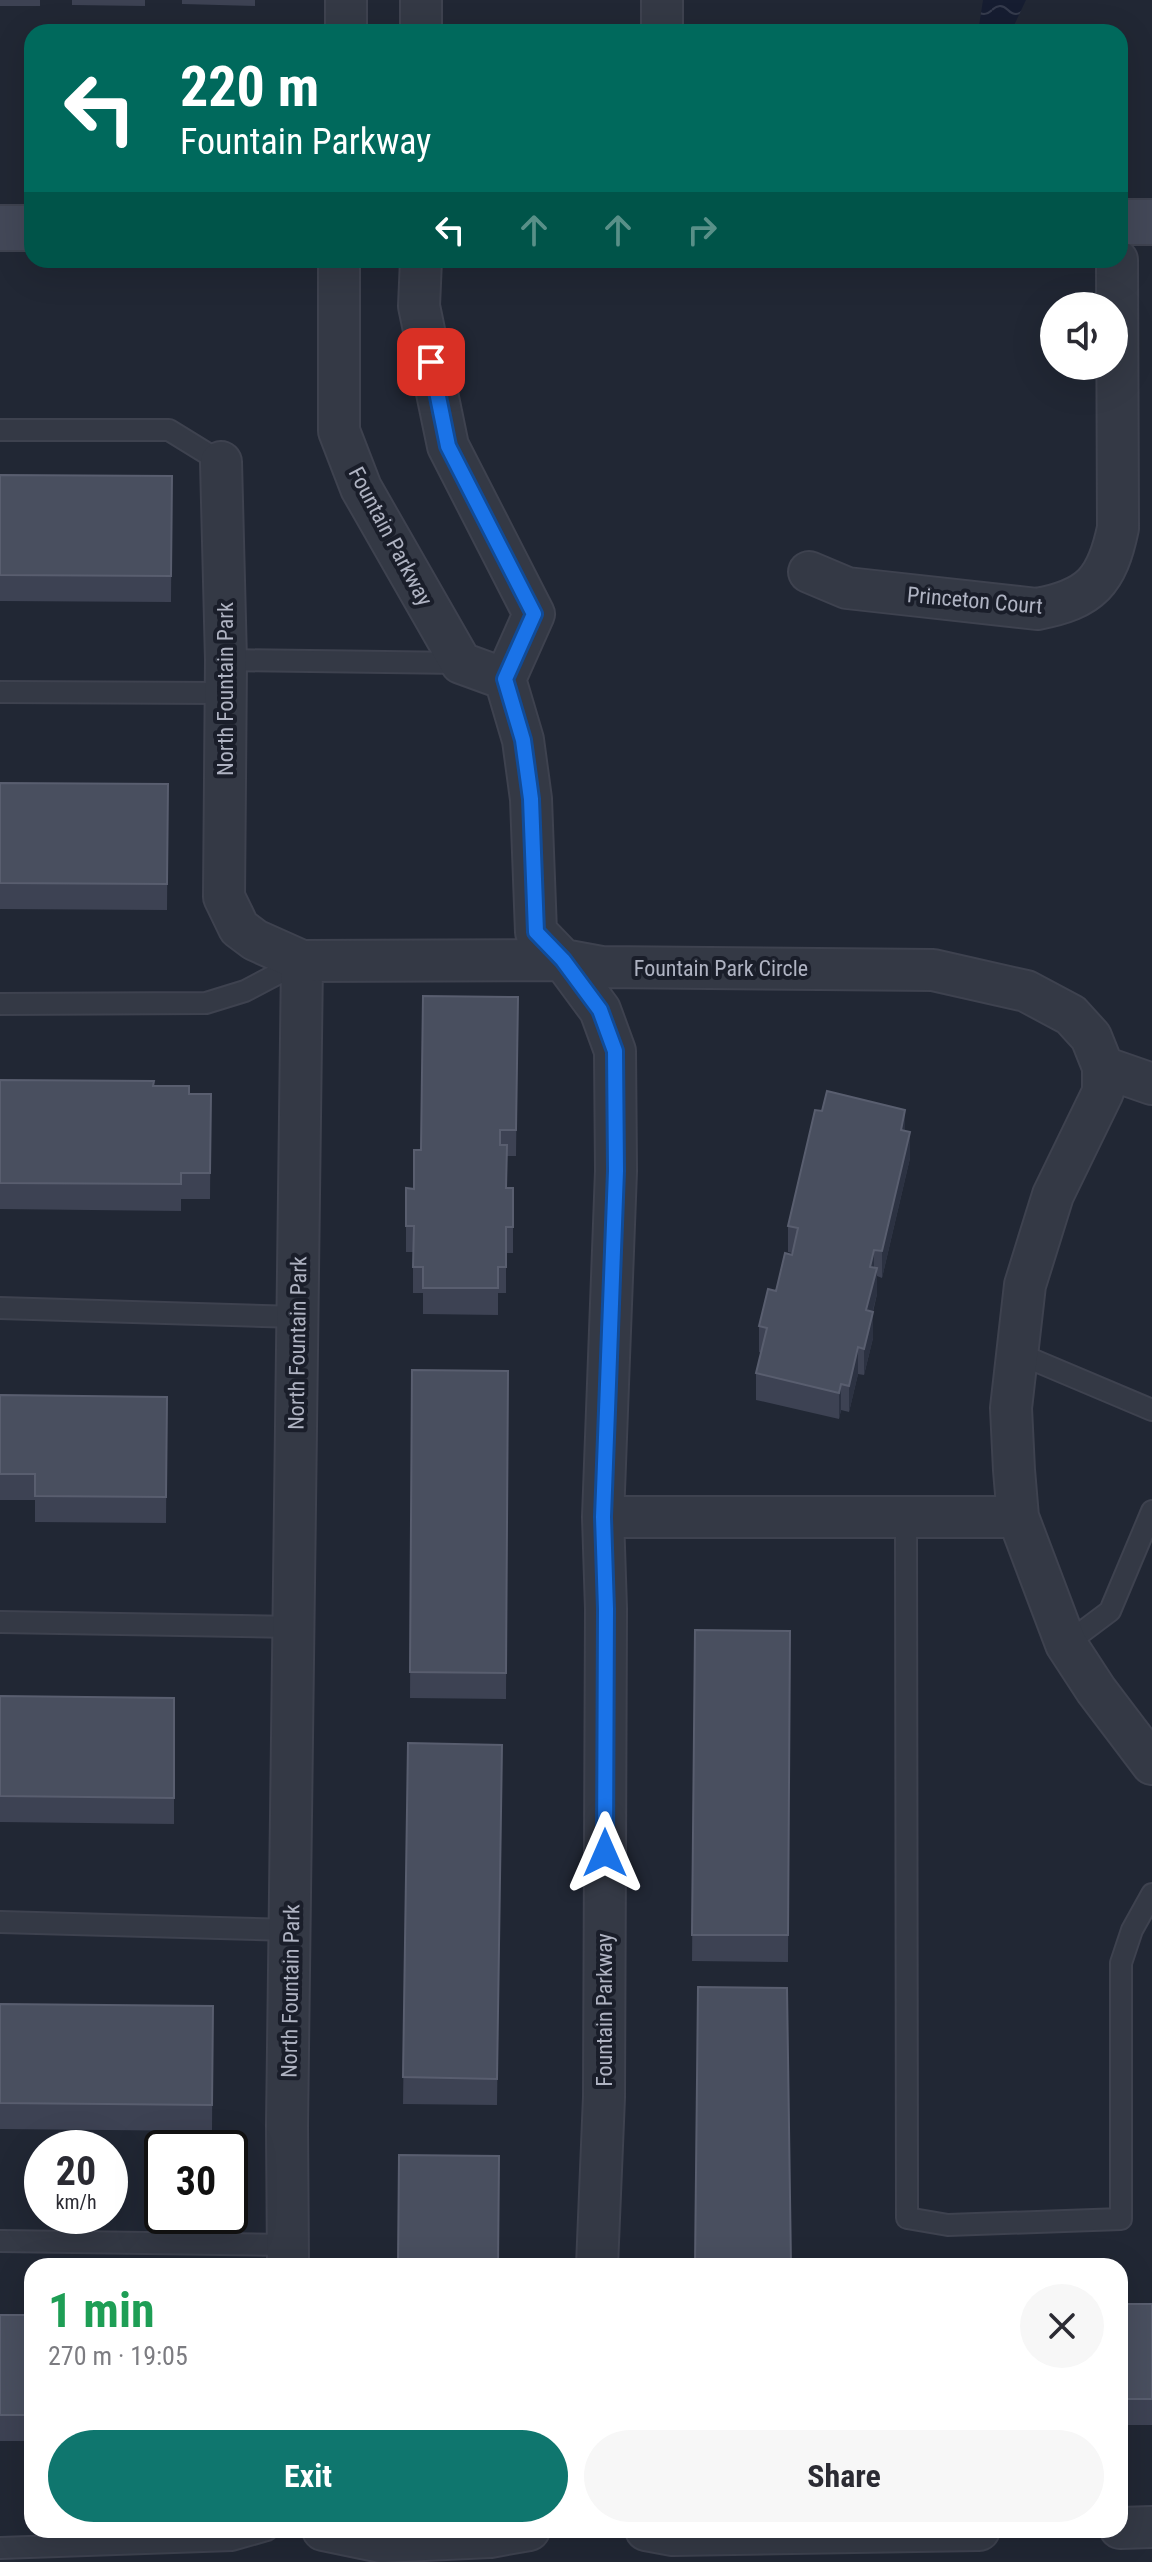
<!DOCTYPE html>
<html lang="en">
<head>
<meta charset="utf-8">
<style>
	:root { --surface:#fff; --page:#f7f7f7; --text:#2b2b33; --muted:#7c7c81; --accent:#0f766e }
	body { margin:0; font-family:"Roboto Condensed",sans-serif; background:var(--page); color:var(--text); height:100vh; display:flex; flex-direction:column; font-size:30px; white-space:nowrap }
	* { box-sizing:border-box; margin:0 }
	p { font-size:26px; color:var(--muted) }
	.icon { flex:none; width:44px; height:44px; fill:none; stroke:currentColor; stroke-width:2; stroke-linecap:round; stroke-linejoin:round }
	.map { position:relative; flex:1; overflow:hidden }
	.sheet { position:absolute; left:24px; top:2258px; width:1104px; height:280px; display:flex; flex-direction:column; background:var(--surface); border-radius:24px; box-shadow:0 8px 32px #0002 }
	.sheet>* { flex:none }
	.banner { position:absolute; left:24px; top:24px; width:1104px; height:244px; border-radius:24px; box-shadow:0 8px 32px #0002; background:#00695c; color:#fff; overflow:hidden }
	.fabs { position:absolute; left:1040px; top:292px; display:grid; gap:16px }
	.fabs a { display:grid; place-items:center; width:88px; height:88px; border-radius:50%; background:var(--surface); box-shadow:0 8px 32px #0002; font-size:40px }
	.speed { position:absolute; left:24px; top:2130px; display:flex; gap:16px; font-size:40px; font-weight:700; text-align:center }
	.speed>* { display:grid; place-content:center; width:104px; height:104px; border-radius:50%; background:var(--surface); box-shadow:0 8px 32px #0002; line-height:1 }
	.speed small { font-size:20px; font-weight:400 }
	.speed .limit { border:4px solid #111; border-radius:12px; background:#fff; color:#111 }
	.pin { position:absolute; display:grid; place-items:center; width:68px; height:68px; color:#fff; margin:-34px; border-radius:16px; box-shadow:0 4px 12px #0006 }
	.me { position:absolute; width:88px; margin:-44px; rotate:0deg; stroke-linejoin:round; filter:drop-shadow(0 0 6px #0008) }
	.turn { display:flex; align-items:center; gap:28px; height:168px; padding:0 24px; font-size:36px }
	.turn .icon { width:104px; height:104px; stroke-width:2.5 }
	.turn b { display:block; font-size:56px; line-height:68px }
	.lanes { display:flex; align-items:center; height:76px; padding:0 24px; background:#0003; justify-content:center; gap:40px; direction:ltr }
	.lanes .off { opacity:.35 }
	.round { display:grid; place-items:center; flex:none; width:84px; height:84px; border-radius:42px; background:var(--page) }
	.head { display:flex; align-items:center; justify-content:space-between; height:136px; padding:0 24px }
	h1 { font-size:48px; font-weight:700; line-height:60px; color:#1e9e55 }
	.action { display:flex; gap:16px; margin-top:auto; padding:16px 24px }
	.action a { flex:1; height:92px; border-radius:48px; background:var(--accent); color:#fff; font-size:32px; font-weight:700; line-height:92px; text-align:center }
	.action a+a { background:var(--page); color:var(--text) }
	.map>svg:first-child { display:block }
	.water { fill:url(#water-waves) }
	.lines { fill:none; stroke-linecap:round; stroke-linejoin:round }
	.lane-casing { stroke:#3e424f; stroke-width:24 }
	.street-casing { stroke:#3e424f; stroke-width:44 }
	.secondary-casing { stroke:#3e424f; stroke-width:48 }
	.lane { stroke:#343945; stroke-width:20 }
	.street { stroke:#343945; stroke-width:40 }
	.secondary { stroke:#434858; stroke-width:44 }
	.wall { fill:#3d4253 }
	.shaded-wall { fill:#2c3242 }
	.building { fill:#494f5f; stroke:#595e6f; stroke-width:2 }
	.route-casing { stroke:#114b97; stroke-width:20 }
	.route { stroke:#1a73e8; stroke-width:14 }
	.labels { text-anchor:middle; stroke-width:8; stroke-linejoin:round; paint-order:stroke }
	.street-label { font-size:22px; fill:#afb3c2; stroke:#1a1e2a }
</style>
</head>
<body>
<div class="map">
<svg width="1152" height="2562" viewBox="0 0 1152 2562">
	<defs>
		<pattern id="water-waves" width="16" height="10" patternUnits="userSpaceOnUse" patternTransform="scale(2)"><rect width="16" height="10" fill="#161d31"/><path d="M0 5q4-4 8 0t8 0" fill="none" stroke="#353b4d"/></pattern>
	</defs>
	<rect width="100%" height="100%" fill="#212734"/>
	<path class="water" d="M983,0H1026L1011,32H978Z"/>
	<g class="lines">
		<defs>
			<path id="lane" d="M0,430H169L221,462
				M226,660L461,663
				M0,692L225,693
				M0,1004L206,1003L245,991L302,961
				M0,1308L298,1317
				M1017,1353L1152,1410
				M906,1518L907,2218L948,2225L1121,2219V1963L1132,1930L1152,1894
				M0,1622L293,1627
				M1066,1644L1110,1611L1152,1511
				M0,1922L291,1930
				M0,2241L287,2245
				M0,2548L232,2540L267,2530"/>
			<path id="street" d="M421,0V32
				M346,32V0
				M662,32V0
				M339,260V431L361,488L461,663L505,679
				M421,260L419,306L448,446L534,614L505,679L523,740L531,799L536,932L563,960L600,1010L615,1051L616,1171L603,1517L606,1609L604,2097L597,2266
				M221,462L226,660L224,897L239,928L255,940L302,961L287,2126L288,2266
				M809,572L847,588L1037,609C1091,599 1107,581 1118,528L1117,260
				M302,961L563,960L601,967L933,970L1026,991L1071,1015L1091,1037L1103,1067V1092L1053,1195L1025,1285L1011,1408L1014,1470L1018,1517L1066,1644L1096,1690L1152,1764
				M1103,1067L1152,1084
				M603,1517H1018
				M1120,2528L1152,2527
				M323,2530L381,2542L490,2537L529,2530
				M646,2530L673,2535L979,2530"/>
			<path id="secondary" d="M1120,222H1152
				M0,228H32"/>
		</defs>
		<use href="#lane" class="lane-casing"/>
		<use href="#street" class="street-casing"/>
		<use href="#secondary" class="secondary-casing"/>
		<use href="#lane" class="lane"/>
		<use href="#street" class="street"/>
		<use href="#secondary" class="secondary"/>
	</g>
	<path class="wall" d="M0,0H40V6H0Z
		M72,0H145V6L72,5Z
		M182,0H255V6L182,4Z
		M0,475L172,476L171,602L0,601Z
		M0,783L168,784L167,910L0,909Z
		M518,997L516,1156H507V1188H513V1253H506V1293H498V1315L423,1314V1293H413V1252H406V1188L414,1189L421,1150Z
		M0,1080L154,1086L189,1094H211L210,1199H181V1211L0,1209Z
		M905,1131L910,1158L882,1278L877,1276V1294L873,1312V1338L864,1375L858,1374L849,1412L841,1410L839,1419L756,1400V1373L761,1353L759,1352V1326L792,1255V1253L788,1252V1226Z
		M412,1370L508,1371L506,1699L410,1698Z
		M0,1395L167,1397L166,1523L35,1522V1500H0Z
		M695,1630L790,1631L788,1962L692,1961Z
		M0,1696L174,1698V1824L0,1822Z
		M408,1743L502,1745L497,2105L403,2104Z
		M0,2004L213,2006L212,2131L0,2129Z
		M1120,2304H1152V2425H1120Z
		M0,2315H32V2441H0Z"/>
	<path class="shaded-wall" d="M905,1110V1137L901,1130Z
		M910,1132V1158L882,1278V1251Z
		M874,1250V1276L870,1267Z
		M877,1268V1294L866,1337V1310Z
		M873,1312V1338L864,1375V1349Z
		M858,1347V1374L849,1412V1386Z
		M841,1384V1410L839,1419V1393Z"/>
	<path class="building" d="M0,475L172,476L171,576L0,575Z
		M0,783L168,784L167,884L0,883Z
		M423,996L518,997L516,1130H500V1145H507L506,1188H513V1227H506V1267H498V1288H423V1267H413L414,1226H406V1188L414,1189V1150H421Z
		M0,1080L154,1081L153,1086H189V1094H211L210,1173H181V1184L0,1183Z
		M827,1091L905,1110L901,1130L910,1132L882,1251L874,1250L870,1267L877,1268L866,1310L873,1312L864,1349L858,1347L849,1386L841,1384L839,1393L756,1373L767,1328L759,1326L768,1289L776,1291L785,1253L792,1255L798,1228L788,1226L815,1110L822,1111Z
		M412,1370L508,1371L506,1673L410,1672Z
		M0,1395L167,1397L166,1497L35,1496V1474H0Z
		M695,1630L790,1631L788,1935H692Z
		M0,1696L174,1698V1798L0,1796Z
		M408,1743L502,1745L497,2079L403,2077Z
		M698,1987L787,1988L791,2266H695Z
		M0,2004L213,2006L212,2105L0,2103Z
		M399,2155L499,2156L498,2266H398Z
		M1120,2304H1152V2399H1120Z
		M0,2315H32V2415H0Z"/>
	<g class="lines">
		<defs>
			<path id="route" d="M431,362L448,446L534,614L505,679L523,740L531,799L536,932L563,960L600,1010L615,1051L616,1171L603,1517L606,1609L605,1853"/>
		</defs>
		<use href="#route" class="route-casing"/>
		<use href="#route" class="route"/>
	</g>
	<g class="labels">
		<g class="street-label">
			<text transform="translate(391 536) rotate(62)" y="8">Fountain Parkway</text>
			<text transform="translate(975 600) rotate(5)" y="8">Princeton Court</text>
			<text transform="translate(225 689) rotate(-90)" y="8">North Fountain Park</text>
			<text x="721" y="976">Fountain Park Circle</text>
			<text transform="translate(297 1343) rotate(-89)" y="8">North Fountain Park</text>
			<text transform="translate(290 1991) rotate(-89)" y="8">North Fountain Park</text>
			<text transform="translate(604 2010) rotate(-90)" y="8">Fountain Parkway</text>
		</g>
	</g>
</svg>
<div class="fabs">
<a><svg class="icon" aria-label="sound" viewBox="0 0 24 24"><path d="M4 9h4l5-4v14l-5-4H4zM17 9q2 3 0 6"/></svg></a>
</div>
<div class="speed"><div>20<small>km/h</small></div><div class="limit">30</div></div>
<div class="pin" style="left:431px;top:362px;background:#d93025"><svg class="icon" aria-label="arrive" viewBox="0 0 24 24"><path d="M6 21V4h12l-3 4 3 4H6"/></svg></div>
<svg class="me" style="left:605px;top:1853px" viewBox="-20 -20 40 40"><path d="M0-17L14 15 0 8-14 15z" fill="#1a73e8" stroke="#fff" stroke-width="4"/></svg>
<div class="banner">
<div class="turn"><svg class="icon" aria-label="left" viewBox="0 0 24 24"><path d="M17 20v-9H6M10 6l-5 5 5 5"/></svg><div><b>220 m</b>Fountain Parkway</div></div>
<div class="lanes"><svg class="icon" aria-label="left" viewBox="0 0 24 24"><path d="M17 20v-9H6M10 6l-5 5 5 5"/></svg><svg class="icon off" aria-label="ahead" viewBox="0 0 24 24"><path d="M12 20V5M6 11l6-6 6 6"/></svg><svg class="icon off" aria-label="ahead" viewBox="0 0 24 24"><path d="M12 20V5M6 11l6-6 6 6"/></svg><svg class="icon off" aria-label="right" viewBox="0 0 24 24"><path d="M7 20v-9h11M14 6l5 5-5 5"/></svg></div>
</div>
<section class="sheet">
<div class="head"><div><h1>1 min</h1><p>270 m · 19:05</p></div><a class="round"><svg class="icon" aria-label="close" viewBox="0 0 24 24"><path d="M6 6l12 12M18 6L6 18"/></svg></a></div>
<div class="action"><a>Exit</a><a>Share</a></div>
</section>
</div>
</body>
</html>
